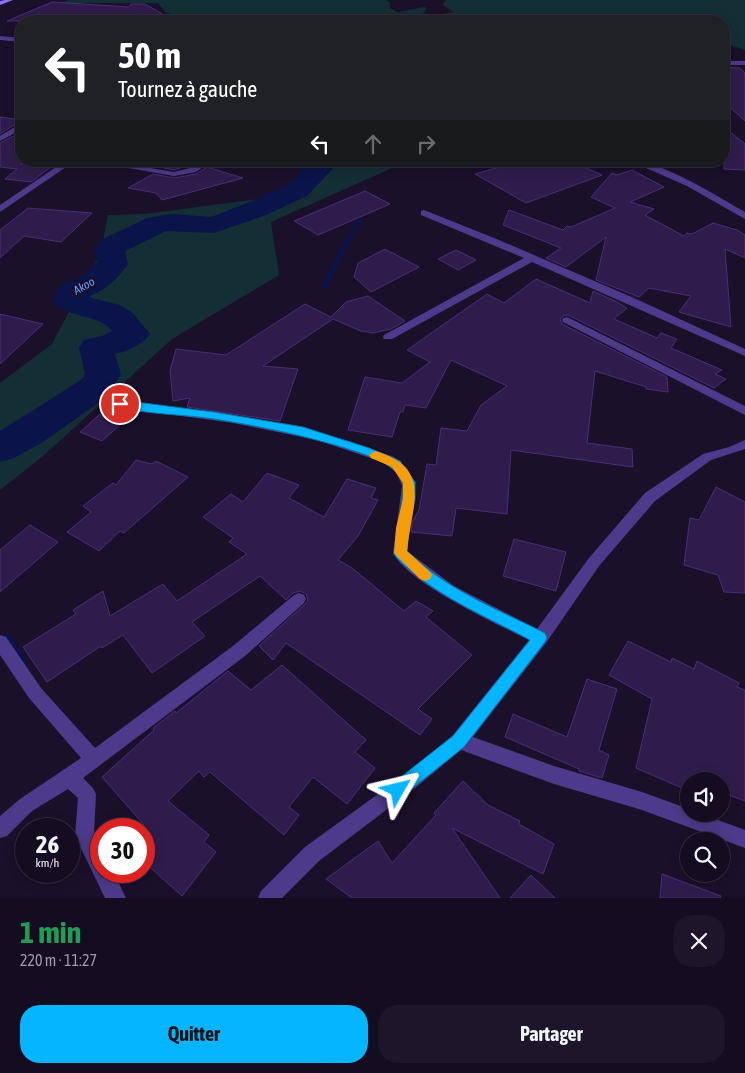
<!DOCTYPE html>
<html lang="fr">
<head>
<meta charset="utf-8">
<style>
	:root { --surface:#140c20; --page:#1d1529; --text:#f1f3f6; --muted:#9d9ba5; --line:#332c3e; --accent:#06b5ff }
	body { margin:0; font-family:"Asap Condensed",sans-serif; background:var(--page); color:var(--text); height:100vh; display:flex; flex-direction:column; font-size:19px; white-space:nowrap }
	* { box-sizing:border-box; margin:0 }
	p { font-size:16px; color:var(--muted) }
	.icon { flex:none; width:28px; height:28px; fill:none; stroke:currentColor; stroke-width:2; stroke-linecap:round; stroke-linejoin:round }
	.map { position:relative; height:898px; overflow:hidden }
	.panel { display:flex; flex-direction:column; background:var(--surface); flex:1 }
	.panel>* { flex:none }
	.banner { position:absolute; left:15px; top:15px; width:715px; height:152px; border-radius:20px; box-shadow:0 2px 12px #0003,0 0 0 1px var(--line); background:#202124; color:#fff; overflow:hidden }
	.buttons { position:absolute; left:680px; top:772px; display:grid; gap:10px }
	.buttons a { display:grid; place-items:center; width:50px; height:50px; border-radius:50%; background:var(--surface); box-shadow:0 2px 12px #0003,0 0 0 1px var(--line); font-size:25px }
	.speed { position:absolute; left:15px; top:818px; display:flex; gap:10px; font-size:25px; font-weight:700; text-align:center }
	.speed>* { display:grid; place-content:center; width:65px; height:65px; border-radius:50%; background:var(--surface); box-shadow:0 2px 12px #0003,0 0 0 1px var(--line); line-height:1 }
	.speed small { font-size:12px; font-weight:400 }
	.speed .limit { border:8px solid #d22; background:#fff; color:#111 }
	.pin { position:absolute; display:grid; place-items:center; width:42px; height:42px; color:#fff; margin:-21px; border:2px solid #fff; border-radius:50%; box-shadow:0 1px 5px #0007 }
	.me { position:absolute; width:55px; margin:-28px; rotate:53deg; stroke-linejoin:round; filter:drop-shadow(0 0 4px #0008) }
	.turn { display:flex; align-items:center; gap:18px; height:105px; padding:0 20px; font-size:22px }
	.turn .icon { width:65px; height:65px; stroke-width:2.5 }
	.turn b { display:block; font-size:35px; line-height:42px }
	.lanes { display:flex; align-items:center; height:48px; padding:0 20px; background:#0003; justify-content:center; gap:25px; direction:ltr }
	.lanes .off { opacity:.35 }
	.round { display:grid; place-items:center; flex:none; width:52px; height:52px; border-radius:20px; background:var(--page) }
	.overview { display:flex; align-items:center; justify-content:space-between; height:85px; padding:0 20px }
	h1 { font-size:30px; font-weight:700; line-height:38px; color:#1e9e55 }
	.cta { display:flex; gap:10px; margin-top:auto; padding:10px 20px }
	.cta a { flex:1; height:58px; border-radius:20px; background:var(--accent); color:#111; font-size:20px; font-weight:700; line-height:58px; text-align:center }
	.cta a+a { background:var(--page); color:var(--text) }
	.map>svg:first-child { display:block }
	.green { fill:#132f35 }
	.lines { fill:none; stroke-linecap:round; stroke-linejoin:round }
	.stream { fill:#0a144a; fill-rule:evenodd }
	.river { fill:#0a144a; fill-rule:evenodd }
	.building { fill:#2f1c4c; stroke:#4b2d78 }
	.street { fill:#4d3a8a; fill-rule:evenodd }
	.secondary { fill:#9071ff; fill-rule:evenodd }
	.route { fill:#06b5ff; stroke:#0476a6 }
	.slow { fill:#f59e0b }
	.labels { text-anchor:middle; stroke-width:5; stroke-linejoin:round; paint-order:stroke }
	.far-water-label { font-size:12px; font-style:italic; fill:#689bff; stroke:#1a102a }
</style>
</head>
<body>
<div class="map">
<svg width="745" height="898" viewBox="0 0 745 898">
	<rect width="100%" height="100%" fill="#1a102a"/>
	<path class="green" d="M69,0H386L390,3V8L397,12L424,7L427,8L423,14L435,15L454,12L444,6L443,3L446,1L444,0H745V50L724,43V21H189L165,12L158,3H62Z
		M344,161H408L271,222L279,275L172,339L43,456L0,490V383L52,344L101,252L108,215L145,214L288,195Z"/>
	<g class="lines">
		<path class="stream" d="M358,218L362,219L327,286L324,288L322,287L321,286Z
			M8,634L11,635L27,662L28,665L27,668L24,669L21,668L5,641L4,638L5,635Z"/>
		<path class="river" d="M314,161H340L307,196L266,215L214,233L166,231L125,251L128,264C117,280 105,290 88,297L120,305L132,312L150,334C142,345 128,351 115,354L121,374L108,396L43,442L14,458L0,462V431L81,380L85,374L79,348L84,340L102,336L112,331C97,312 66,320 52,300L59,286L83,276L97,262L94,248L99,242L105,238L147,218L172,214L211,217L247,203L289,184Z"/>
	</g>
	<path class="building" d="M52,2L129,7L131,4H145L175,21H143L145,16L139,14L133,21H7Z
		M724,67L740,68L745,73V121L724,102Z
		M0,117L21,120V123H17L0,134Z
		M724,127L745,144V170L724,169Z
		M21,132V165L26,161H59L31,182L5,179L17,169L0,167V143Z
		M177,161H189L195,163L174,170L164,168Z
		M520,161H570L602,175L526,203L475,174Z
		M207,167L243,178L162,200L156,193L128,188L153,174L174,178L196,174Z
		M632,170L664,187L630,202L654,209L645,215L684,236L687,233L692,234L713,223L737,230L745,235V258L725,249L731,327L679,312L691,296L649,288L639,297L596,280L606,237L566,267L546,258L561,248L503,225L509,210L563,230L567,226L571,227L615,208L591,197L612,173L617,175Z
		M365,191L390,204L318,235L294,221Z
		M28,208L92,213L61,242L24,236L0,258V230Z
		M385,249L419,267L371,292L354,277L358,263Z
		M456,250L476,260L458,270L438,259Z
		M536,279L590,303L593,291L617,302L627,308L614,319L657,338L661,333L677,339L671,348L722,370L715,374L726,379L714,388L568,315L563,316L560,319L562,324L667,377L668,392L646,389V387L595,371L587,443L632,449L633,467L511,450L507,514L456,508L452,536L411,532L412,522L419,510L427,464L436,465L441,428L467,431L481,405L507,386L451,360L426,408L405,405L403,412H400L392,437L348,430L365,377L402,383L430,362L407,350L487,294L504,303Z
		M368,296L405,321L391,329L373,333L361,331L333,319L263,366L298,369L280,421L187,407L190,398L173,401L170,371L176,349L226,355L305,304L331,317L346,302Z
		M0,314L43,324L0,364Z
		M109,406L131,415L102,441L80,432Z
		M136,460L152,464L156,461L188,477L124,533L120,531L99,551L67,532L91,512L83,506L113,483L116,485Z
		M267,473L299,485L289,498L324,517L347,479L376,488L371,498L378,500L358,536L338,560L352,568L404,611L416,601L433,611L426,617L472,655L418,709L432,719L420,735L286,643L273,660L259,646L305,604L308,600L306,594L300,591L293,593L286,600L260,576L192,622L205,636L152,673L123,635L102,648L101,646L47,682L23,647L76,614L73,610L103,591L110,616L163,584L177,601L247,554L229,542L233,538L203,517L231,494L243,502Z
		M716,487L745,502V593L724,592L718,575L684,565L690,518L699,520Z
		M30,525L58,542L0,592V550Z
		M514,539L566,552L556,591L503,576Z
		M628,641L671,662L672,658L694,669L697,661L739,683L737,687L745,690V801L721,792V781L689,780V791L636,768L652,699L609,675Z
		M282,665L366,740L355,752L375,768L347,804L313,777L289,807L299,815L284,835L210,772L204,777L199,771L168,801L209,835L204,842L216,852L182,896L144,862V825L102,777L154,730L153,728L158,724L175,711L176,713L228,671L251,690Z
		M587,679L617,689L599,750L609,755L602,778L579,771V769L505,737L513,714L567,737Z
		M463,781L488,805L520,821L519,824L554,844L543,874L452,828L500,898H352L326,879L378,841L392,863L436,815L434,813Z
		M662,874L721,896L720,898H660Z
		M531,875L555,898H510Z"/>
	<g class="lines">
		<path class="street" d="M139,16L144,17L141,21H135Z
			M386,16L398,20L399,21L384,19Z
			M0,36L21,38V42L0,40Z
			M724,61H745V65H724Z
			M18,125H21V130L0,141V136Z
			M65,161H75L0,212V205Z
			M88,161H108L174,172L190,168L201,161H211L196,172L174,176Z
			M630,161C663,161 716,196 745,212V219L687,186Z
			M424,210L499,240L634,298L745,349V356L532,262L392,339H384L383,337L384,335L524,258L421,215V211Z
			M567,317L745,406V415L563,322L562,320L563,318Z
			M120,400L233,415L290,425L349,441L394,457L407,468L415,486L407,551L454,586L537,629L589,558L645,493L703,454L729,447L745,440V449L711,460L655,501L599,566L546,643L473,737L554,766L642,792L689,809V814H702L745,830V848L642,810L554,784L461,750L419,785L319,861L282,898H258L261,891L305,847L407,773L453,735L529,640C497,624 409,584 393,553L402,486L396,472L385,463L317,440L233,423L116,407L114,404L116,401Z
			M299,593L304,595L306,599L304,603L245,656L83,778L93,788L96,794L94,835L101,850V871H113L126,898H105L75,836L78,798L68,789L32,811L7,836L0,838V816L20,799L81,758L29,698L0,655V635L6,637L41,688L95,748L233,646L294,595Z"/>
		<path class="secondary" d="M5,0H13L0,5V1Z"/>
	</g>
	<path class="route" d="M120,400L214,412L303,427L369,448L400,461L415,482V499L409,528L407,551C445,589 497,609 545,633L547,638L545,642L464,747L404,795L398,798L392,795L390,790L392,784L453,736L530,640C483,615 433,595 396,557L394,553C395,539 406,490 402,481C393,461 365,455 345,448C302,435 259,426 214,419C182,414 147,415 116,406L114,404L116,401Z"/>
	<path class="slow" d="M375,451C434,468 411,506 407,551L430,572L432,575L430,579L425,581L420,579L394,553L396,528L403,499V483L392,467L371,458L369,455Z"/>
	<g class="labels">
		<g class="far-water-label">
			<text transform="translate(84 286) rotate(-29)" y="4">Akoo</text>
		</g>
	</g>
</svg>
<div class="buttons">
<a><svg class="icon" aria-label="sound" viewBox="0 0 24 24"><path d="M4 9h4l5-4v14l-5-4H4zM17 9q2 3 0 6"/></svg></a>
<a><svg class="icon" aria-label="search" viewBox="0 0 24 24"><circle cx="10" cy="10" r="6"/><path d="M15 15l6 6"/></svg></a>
</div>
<div class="speed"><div>26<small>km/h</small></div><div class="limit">30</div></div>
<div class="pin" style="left:120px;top:404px;background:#d93025"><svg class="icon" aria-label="arrive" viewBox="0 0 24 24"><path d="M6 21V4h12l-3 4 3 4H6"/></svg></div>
<svg class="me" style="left:398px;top:790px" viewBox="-20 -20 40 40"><path d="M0-17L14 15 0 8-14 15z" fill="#06b5ff" stroke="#fff" stroke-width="4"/></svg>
<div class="banner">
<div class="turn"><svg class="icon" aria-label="left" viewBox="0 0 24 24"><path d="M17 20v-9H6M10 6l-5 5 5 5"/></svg><div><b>50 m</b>Tournez à gauche</div></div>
<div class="lanes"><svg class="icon" aria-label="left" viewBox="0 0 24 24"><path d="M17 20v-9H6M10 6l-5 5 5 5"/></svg><svg class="icon off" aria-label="ahead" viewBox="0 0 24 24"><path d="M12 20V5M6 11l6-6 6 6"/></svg><svg class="icon off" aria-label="right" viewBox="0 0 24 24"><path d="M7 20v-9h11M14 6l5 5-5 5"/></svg></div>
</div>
</div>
<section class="panel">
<div class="overview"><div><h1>1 min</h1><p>220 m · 11:27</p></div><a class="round"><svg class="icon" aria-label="close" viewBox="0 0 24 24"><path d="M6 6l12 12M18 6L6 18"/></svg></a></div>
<div class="cta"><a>Quitter</a><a>Partager</a></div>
</section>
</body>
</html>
